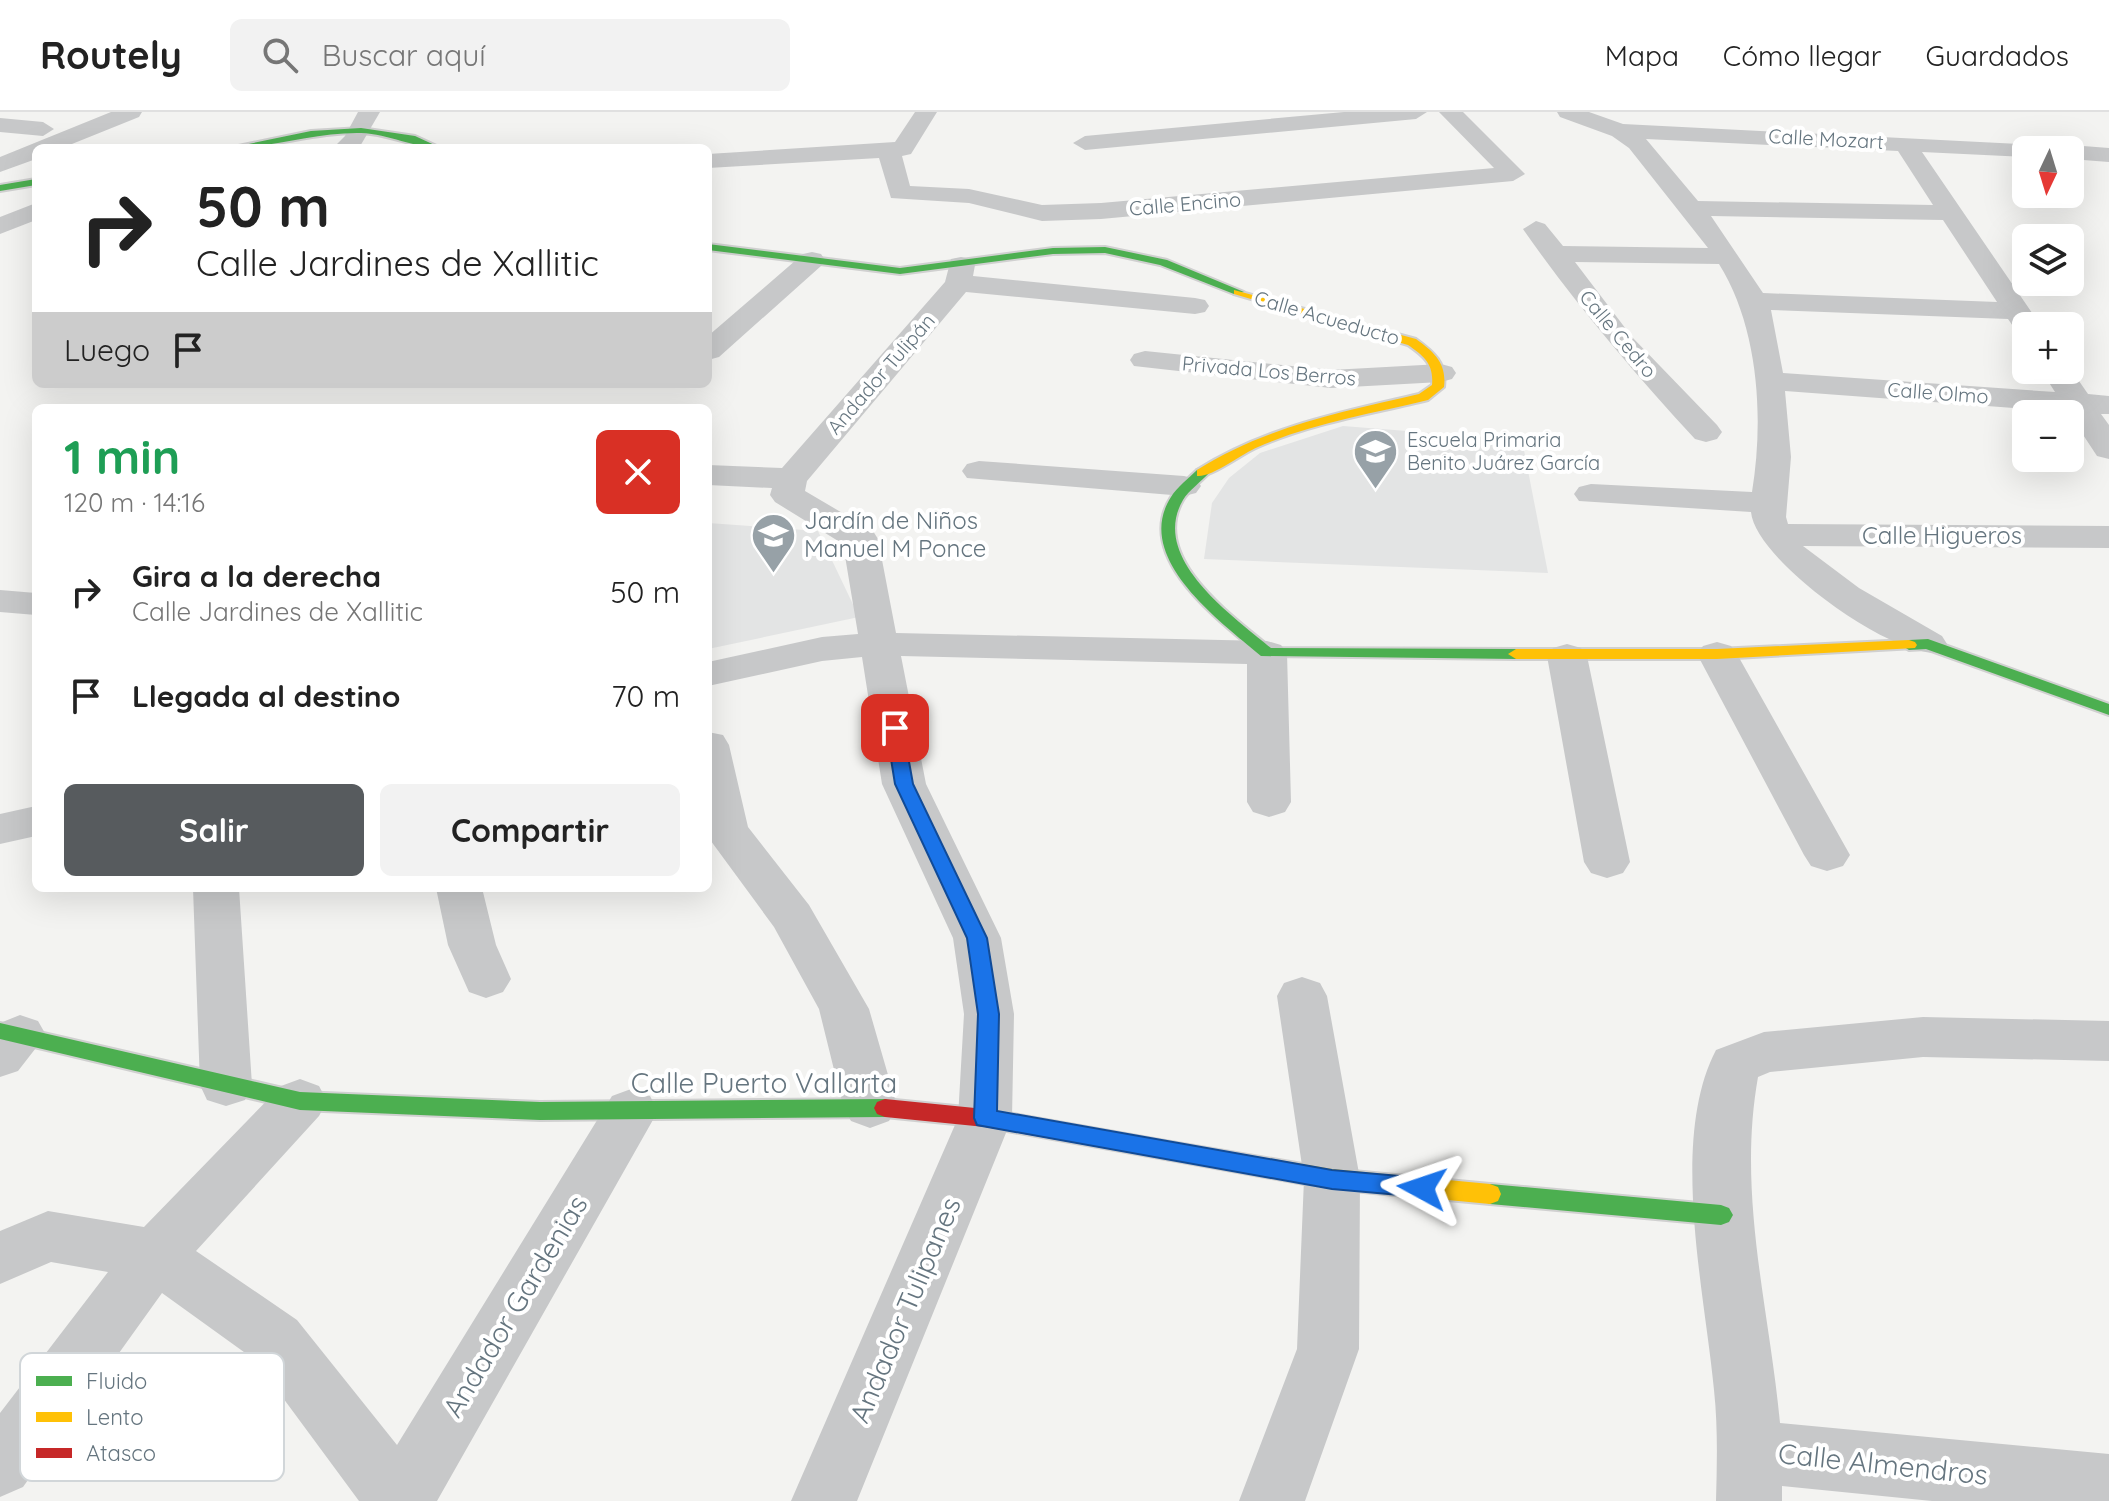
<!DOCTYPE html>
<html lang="es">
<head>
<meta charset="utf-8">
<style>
	:root { --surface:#fff; --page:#f2f2f2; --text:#222; --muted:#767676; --line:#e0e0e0; --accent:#575b5e }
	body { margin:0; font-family:Quicksand,sans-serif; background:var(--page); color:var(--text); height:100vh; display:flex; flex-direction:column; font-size:30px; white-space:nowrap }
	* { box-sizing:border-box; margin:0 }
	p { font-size:26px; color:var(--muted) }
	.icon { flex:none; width:44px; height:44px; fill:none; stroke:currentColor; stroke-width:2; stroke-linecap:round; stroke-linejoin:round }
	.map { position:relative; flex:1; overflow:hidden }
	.panel { position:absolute; left:32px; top:292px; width:680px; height:488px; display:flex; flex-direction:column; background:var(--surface); border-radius:12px; box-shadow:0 8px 32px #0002 }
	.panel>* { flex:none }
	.guide { position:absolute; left:32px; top:32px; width:680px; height:244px; border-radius:12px; box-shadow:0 8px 32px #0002; background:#fff; color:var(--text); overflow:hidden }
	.needle { width:52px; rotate:184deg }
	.fabs { position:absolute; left:2012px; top:24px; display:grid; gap:16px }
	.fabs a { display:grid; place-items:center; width:72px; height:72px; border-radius:12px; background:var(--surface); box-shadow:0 8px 32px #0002; font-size:40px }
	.pin { position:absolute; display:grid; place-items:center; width:68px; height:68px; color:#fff; margin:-34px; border-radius:16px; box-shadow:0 4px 12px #0006 }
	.me { position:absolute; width:88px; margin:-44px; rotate:275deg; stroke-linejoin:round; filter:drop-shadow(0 0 6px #0008) }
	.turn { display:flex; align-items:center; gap:28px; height:168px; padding:0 32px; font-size:36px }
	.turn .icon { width:104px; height:104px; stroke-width:2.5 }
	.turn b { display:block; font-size:56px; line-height:68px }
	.then { display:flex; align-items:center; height:76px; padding:0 32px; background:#0003; gap:16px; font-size:30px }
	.round { display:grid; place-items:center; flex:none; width:84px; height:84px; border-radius:12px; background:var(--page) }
	.head { display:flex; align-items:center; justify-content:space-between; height:136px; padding:0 32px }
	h1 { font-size:48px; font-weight:700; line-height:60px; color:#1e9e55 }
	.primary-button { display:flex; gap:16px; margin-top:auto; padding:16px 32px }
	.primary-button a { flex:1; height:92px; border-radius:12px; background:var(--accent); color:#fff; font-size:32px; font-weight:700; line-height:92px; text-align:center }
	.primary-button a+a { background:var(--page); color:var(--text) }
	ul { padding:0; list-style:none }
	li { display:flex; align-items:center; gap:24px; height:104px; padding:0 32px }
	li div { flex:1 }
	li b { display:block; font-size:30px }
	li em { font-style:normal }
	header { display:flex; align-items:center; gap:48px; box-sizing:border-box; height:112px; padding:0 40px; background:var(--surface); border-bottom:2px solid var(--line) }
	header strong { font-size:38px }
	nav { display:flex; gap:44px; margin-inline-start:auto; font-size:28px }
	.search { width:560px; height:72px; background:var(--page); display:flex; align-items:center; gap:20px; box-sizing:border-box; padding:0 28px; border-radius:12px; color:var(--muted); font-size:30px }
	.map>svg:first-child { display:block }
	.built { fill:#e3e4e4 }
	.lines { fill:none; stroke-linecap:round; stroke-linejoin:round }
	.fast-casing { stroke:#d0d0d0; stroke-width:4 }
	.slow-casing { stroke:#d0d0d0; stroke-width:4 }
	.jam-casing { stroke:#d0d0d0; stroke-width:4 }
	.street { fill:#c7c8c9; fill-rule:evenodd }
	.fast { fill:#4caf50; fill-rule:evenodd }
	.slow { fill:#ffc107; fill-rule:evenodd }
	.jam { fill:#c62828; fill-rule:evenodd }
	.route { fill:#1a73e8; stroke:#114b97; stroke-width:2 }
	.labels { text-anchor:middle; stroke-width:8; stroke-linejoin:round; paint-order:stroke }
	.far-street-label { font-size:20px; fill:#65757f; stroke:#fff }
	.far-poi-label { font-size:20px; fill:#65757f; stroke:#fff; text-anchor:start }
	.poi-label { font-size:24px; fill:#65757f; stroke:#fff; text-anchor:start }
	.street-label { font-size:24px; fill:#65757f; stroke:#fff }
	.near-street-label { font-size:28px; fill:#65757f; stroke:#fff }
	.key { fill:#fff; stroke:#d1d6d9; stroke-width:2 }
	.key-label { font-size:22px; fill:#65757f }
</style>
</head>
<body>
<header>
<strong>Routely</strong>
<div class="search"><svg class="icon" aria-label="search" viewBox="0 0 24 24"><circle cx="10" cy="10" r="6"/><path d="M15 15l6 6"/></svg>Buscar aquí</div>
<nav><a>Mapa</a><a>Cómo llegar</a><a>Guardados</a></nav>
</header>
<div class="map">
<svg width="2109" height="1389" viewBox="0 0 2109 1389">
	<rect width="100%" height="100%" fill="#f3f3f1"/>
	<path class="built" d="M1343,314L1522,328L1548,461L1204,447L1212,391L1229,366L1260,341Z
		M708,411L818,419L859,505L708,537Z"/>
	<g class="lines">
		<defs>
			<path id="fast" d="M361,16L415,24L441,36C414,36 389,22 361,21C316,20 273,36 229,36L311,19Z
				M36,67V73L0,79V73Z
				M708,132L900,156L1053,136L1105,135L1167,148L1244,180L1234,182L1160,153L1105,141L1053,142L900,162L708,138Z
				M1202,357L1209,361C1201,370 1189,378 1183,388C1149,446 1233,504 1271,536L1516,537L1524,542L1516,547L1261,544C1221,510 1132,446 1171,385C1177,375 1189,366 1197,358Z
				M1928,527L2109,592V603L1926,537L1909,538L1901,533L1909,528Z
				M0,911L300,980L540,990L885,987L893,990L896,996L893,1002L885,1005L540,1008L300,998L0,927Z
				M1490,1072L1721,1093L1729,1096L1733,1103L1729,1110L1721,1113L1490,1092L1482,1089L1479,1082L1482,1075Z"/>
			<path id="slow" d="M1234,178L1416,227C1434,240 1447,251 1444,275L1428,288C1371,302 1312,311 1258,335C1243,341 1211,366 1197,364V358C1265,315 1341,300 1419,282L1432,273C1434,252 1424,244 1408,233L1234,182Z
				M1909,528L1915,530L1917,533L1915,536L1717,547H1516L1508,542L1516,537H1717Z
				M1171,1030L1332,1057L1490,1072L1498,1075L1501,1082L1498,1089L1490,1092L1332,1077L1171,1048L1163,1046L1160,1039L1163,1032Z"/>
			<path id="jam" d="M885,987L985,997L1171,1030L1179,1032L1182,1039L1179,1046L1171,1048L985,1015L885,1005L877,1002L874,996L877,990Z"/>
		</defs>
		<use href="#fast" class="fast-casing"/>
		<use href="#slow" class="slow-casing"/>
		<use href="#jam" class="jam-casing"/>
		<path class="street" d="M111,0H142L139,5L62,36H36V47L0,60V45Z
			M358,0H380L359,36H333L345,24Z
			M915,0H937L911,42L902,44L910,74L969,77L1042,93L1101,91L1494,56L1439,0H1463L1525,62L1513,69L1101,107L1042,109L969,91L891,86L879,46L708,56V42L895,30Z
			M1344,0H1427L1416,7L1085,38L1073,31L1085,24Z
			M1557,0H1589L1623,12L2040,33L2044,38H2026V45L1922,40L2041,214H2026V222L2017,220L2008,207L1771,198L1783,261L2055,280L2041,258L2070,256L2088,282L2109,284V302H2101L2109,313V347L2097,344L2068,300L1785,279L1791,345L1786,405L1788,412L2109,414V436L1803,434L1859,476L1942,524L1947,532L1942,540C1899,551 1755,449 1751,400L1579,389L1574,382L1579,375L1591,372L1752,380C1764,307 1759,216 1719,152L1575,150L1632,225L1717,313L1722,320L1717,327L1706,330L1695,327C1633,260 1573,189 1523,117L1536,109L1545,112L1563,134L1708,136L1629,36L1612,24L1560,5ZM1646,27L1898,39L1933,93L1698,89ZM1711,104L1943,108L1997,190L1763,181Z
			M0,6L43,10L54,17L43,24L0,20Z
			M2070,33L2109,36V50L2070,47V38H2060Z
			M36,91V108L0,122V105Z
			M812,140L821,142L825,148L821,154L719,245L708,248V224L803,142Z
			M961,145L971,147L975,153L973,164L1195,186L1205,188L1209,194L1205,200L1195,202L966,180L807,369L805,379L873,419L878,427L896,521L1267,529L1281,533L1287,541L1291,690L1285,700L1269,705L1253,700L1247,690V552L901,544L926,672L1001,826L1014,902L1012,1006L857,1389H791L958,1006L964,902L953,826L882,672L862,545L822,549L708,574V550L822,525L858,522L843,432L775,390L770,383L772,376L708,373V353L782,356L945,170L951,147Z
			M1145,239L1331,258L1441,252L1452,255L1456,261L1452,267L1441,270L1331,276L1134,254L1130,248L1134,242Z
			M979,349L1184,364L1196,367L1201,374L1196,381L1184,384L967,366L962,359L967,352Z
			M0,478L36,481V503L0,500Z
			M1717,530L1731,534L1737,542L1850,743L1843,754L1827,759L1811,754L1804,743L1697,542L1703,534Z
			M1567,532L1581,536L1587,544L1630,750L1623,761L1607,766L1591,761L1584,750L1547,544L1553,536Z
			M708,620L723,623L729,633L748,715L809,793L869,897L897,994L889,1009L870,1016L851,1009L843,994L819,897L774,815L708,725Z
			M36,694V724L0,732V702Z
			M193,776H239L252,973L245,988L226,994L207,988L200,973Z
			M436,776H482L496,833L511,867L503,880L486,886L469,880L448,833Z
			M1302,865L1320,871L1327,884L1360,1067L1359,1237L1305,1389H1239L1297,1237L1304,1067L1277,884L1284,871Z
			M20,903L38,909L46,923L18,959L0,965V911Z
			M1923,905L2109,909V949L1923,945L1770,960L1758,965C1737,1083 1769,1194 1780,1311L2109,1342V1389H1932L1782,1374V1389H1716C1717,1352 1718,1315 1714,1278C1705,1181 1669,1028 1716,938L1764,920Z
			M300,967L319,974L327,989L319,1004L196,1139L297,1208L397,1333L612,984L631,977L650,984L658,999L437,1389H359L255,1248L162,1181L23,1375L0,1385V1301L108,1160L51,1150L0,1172V1119L48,1099L144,1115L281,974Z"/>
		<use href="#fast" class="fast"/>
		<use href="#slow" class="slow"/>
		<use href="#jam" class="jam"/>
	</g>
	<path class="route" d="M895,611L903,616L913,672L987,826L999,902L997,999L1332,1058L1422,1066L1430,1069L1433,1076L1430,1083L1422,1085L1332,1077L977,1013L974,1006L978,902L967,826L895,672L886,616Z"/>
	<defs>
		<symbol id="school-pin" viewBox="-11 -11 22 30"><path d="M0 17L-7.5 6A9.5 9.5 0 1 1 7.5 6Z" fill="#97a1a7" stroke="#fff"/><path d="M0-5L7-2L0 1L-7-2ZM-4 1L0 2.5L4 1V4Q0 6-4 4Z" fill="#fff"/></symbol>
	</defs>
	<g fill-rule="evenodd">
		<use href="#school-pin" x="1350" y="314" width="51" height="69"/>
		<use href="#school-pin" x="748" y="398" width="51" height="69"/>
	</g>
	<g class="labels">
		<g class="far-street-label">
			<text transform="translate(1826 27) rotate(3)" y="7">Calle Mozart</text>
			<text transform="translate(1185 92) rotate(-5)" y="7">Calle Encino</text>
			<text transform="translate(1327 206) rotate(16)" y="7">Calle Acueducto</text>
			<text transform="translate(1618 222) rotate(50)" y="7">Calle Cedro</text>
			<text transform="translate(1269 259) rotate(5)" y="7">Privada Los Berros</text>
			<text transform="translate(881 262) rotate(-49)" y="7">Andador Tulipán</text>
			<text transform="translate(1938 281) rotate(4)" y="7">Calle Olmo</text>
		</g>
		<g class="far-poi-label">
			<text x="1407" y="335">Escuela Primaria<tspan x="1407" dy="23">Benito Juárez García</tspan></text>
		</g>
		<g class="poi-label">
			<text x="804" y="417">Jardín de Niños<tspan x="804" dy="28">Manuel M Ponce</tspan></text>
		</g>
		<g class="street-label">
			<text x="1942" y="432">Calle Higueros</text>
		</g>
		<g class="near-street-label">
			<text x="764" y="981">Calle Puerto Vallarta</text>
			<text transform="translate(515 1194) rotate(-59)" y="10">Andador Gardenias</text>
			<text transform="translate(905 1198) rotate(-67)" y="10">Andador Tulipanes</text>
			<text transform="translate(1883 1352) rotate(6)" y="10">Calle Almendros</text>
		</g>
	</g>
	<rect x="20" y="1241" width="264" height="128" rx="12" class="key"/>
	<rect x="36" y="1264" width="36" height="10" fill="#4caf50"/>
	<rect x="36" y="1300" width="36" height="10" fill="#ffc107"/>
	<rect x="36" y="1336" width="36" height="10" fill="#c62828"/>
	<g class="key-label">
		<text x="86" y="1277">Fluido</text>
		<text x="86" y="1313">Lento</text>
		<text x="86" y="1349">Atasco</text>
	</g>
</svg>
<div class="fabs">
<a><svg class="needle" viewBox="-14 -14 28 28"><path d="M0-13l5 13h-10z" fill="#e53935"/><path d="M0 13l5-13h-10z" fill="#767676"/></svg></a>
<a><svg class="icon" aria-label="layers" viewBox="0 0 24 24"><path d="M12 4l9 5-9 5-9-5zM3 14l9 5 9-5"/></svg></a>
<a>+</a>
<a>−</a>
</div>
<div class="pin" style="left:895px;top:616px;background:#d93025"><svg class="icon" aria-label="arrive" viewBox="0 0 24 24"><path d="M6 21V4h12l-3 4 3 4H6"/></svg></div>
<svg class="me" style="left:1422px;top:1076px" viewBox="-20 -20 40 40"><path d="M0-17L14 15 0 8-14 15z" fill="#1a73e8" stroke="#fff" stroke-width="4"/></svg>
<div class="guide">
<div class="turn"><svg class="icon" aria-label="right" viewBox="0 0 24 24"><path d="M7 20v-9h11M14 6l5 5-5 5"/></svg><div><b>50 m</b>Calle Jardines de Xallitic</div></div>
<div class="then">Luego<svg class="icon" aria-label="arrive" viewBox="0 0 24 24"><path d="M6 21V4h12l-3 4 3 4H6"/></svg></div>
</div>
<section class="panel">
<div class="head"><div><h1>1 min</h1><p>120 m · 14:16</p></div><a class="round" style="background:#d93025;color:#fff"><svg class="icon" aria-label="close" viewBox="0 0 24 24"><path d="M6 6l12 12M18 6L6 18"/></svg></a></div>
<ul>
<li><svg class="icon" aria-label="right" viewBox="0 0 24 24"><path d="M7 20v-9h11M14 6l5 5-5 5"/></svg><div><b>Gira a la derecha</b><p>Calle Jardines de Xallitic</p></div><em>50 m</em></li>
<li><svg class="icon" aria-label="arrive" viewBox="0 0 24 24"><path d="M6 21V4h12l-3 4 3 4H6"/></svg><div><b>Llegada al destino</b></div><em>70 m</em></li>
</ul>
<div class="primary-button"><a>Salir</a><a>Compartir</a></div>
</section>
</div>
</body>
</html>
